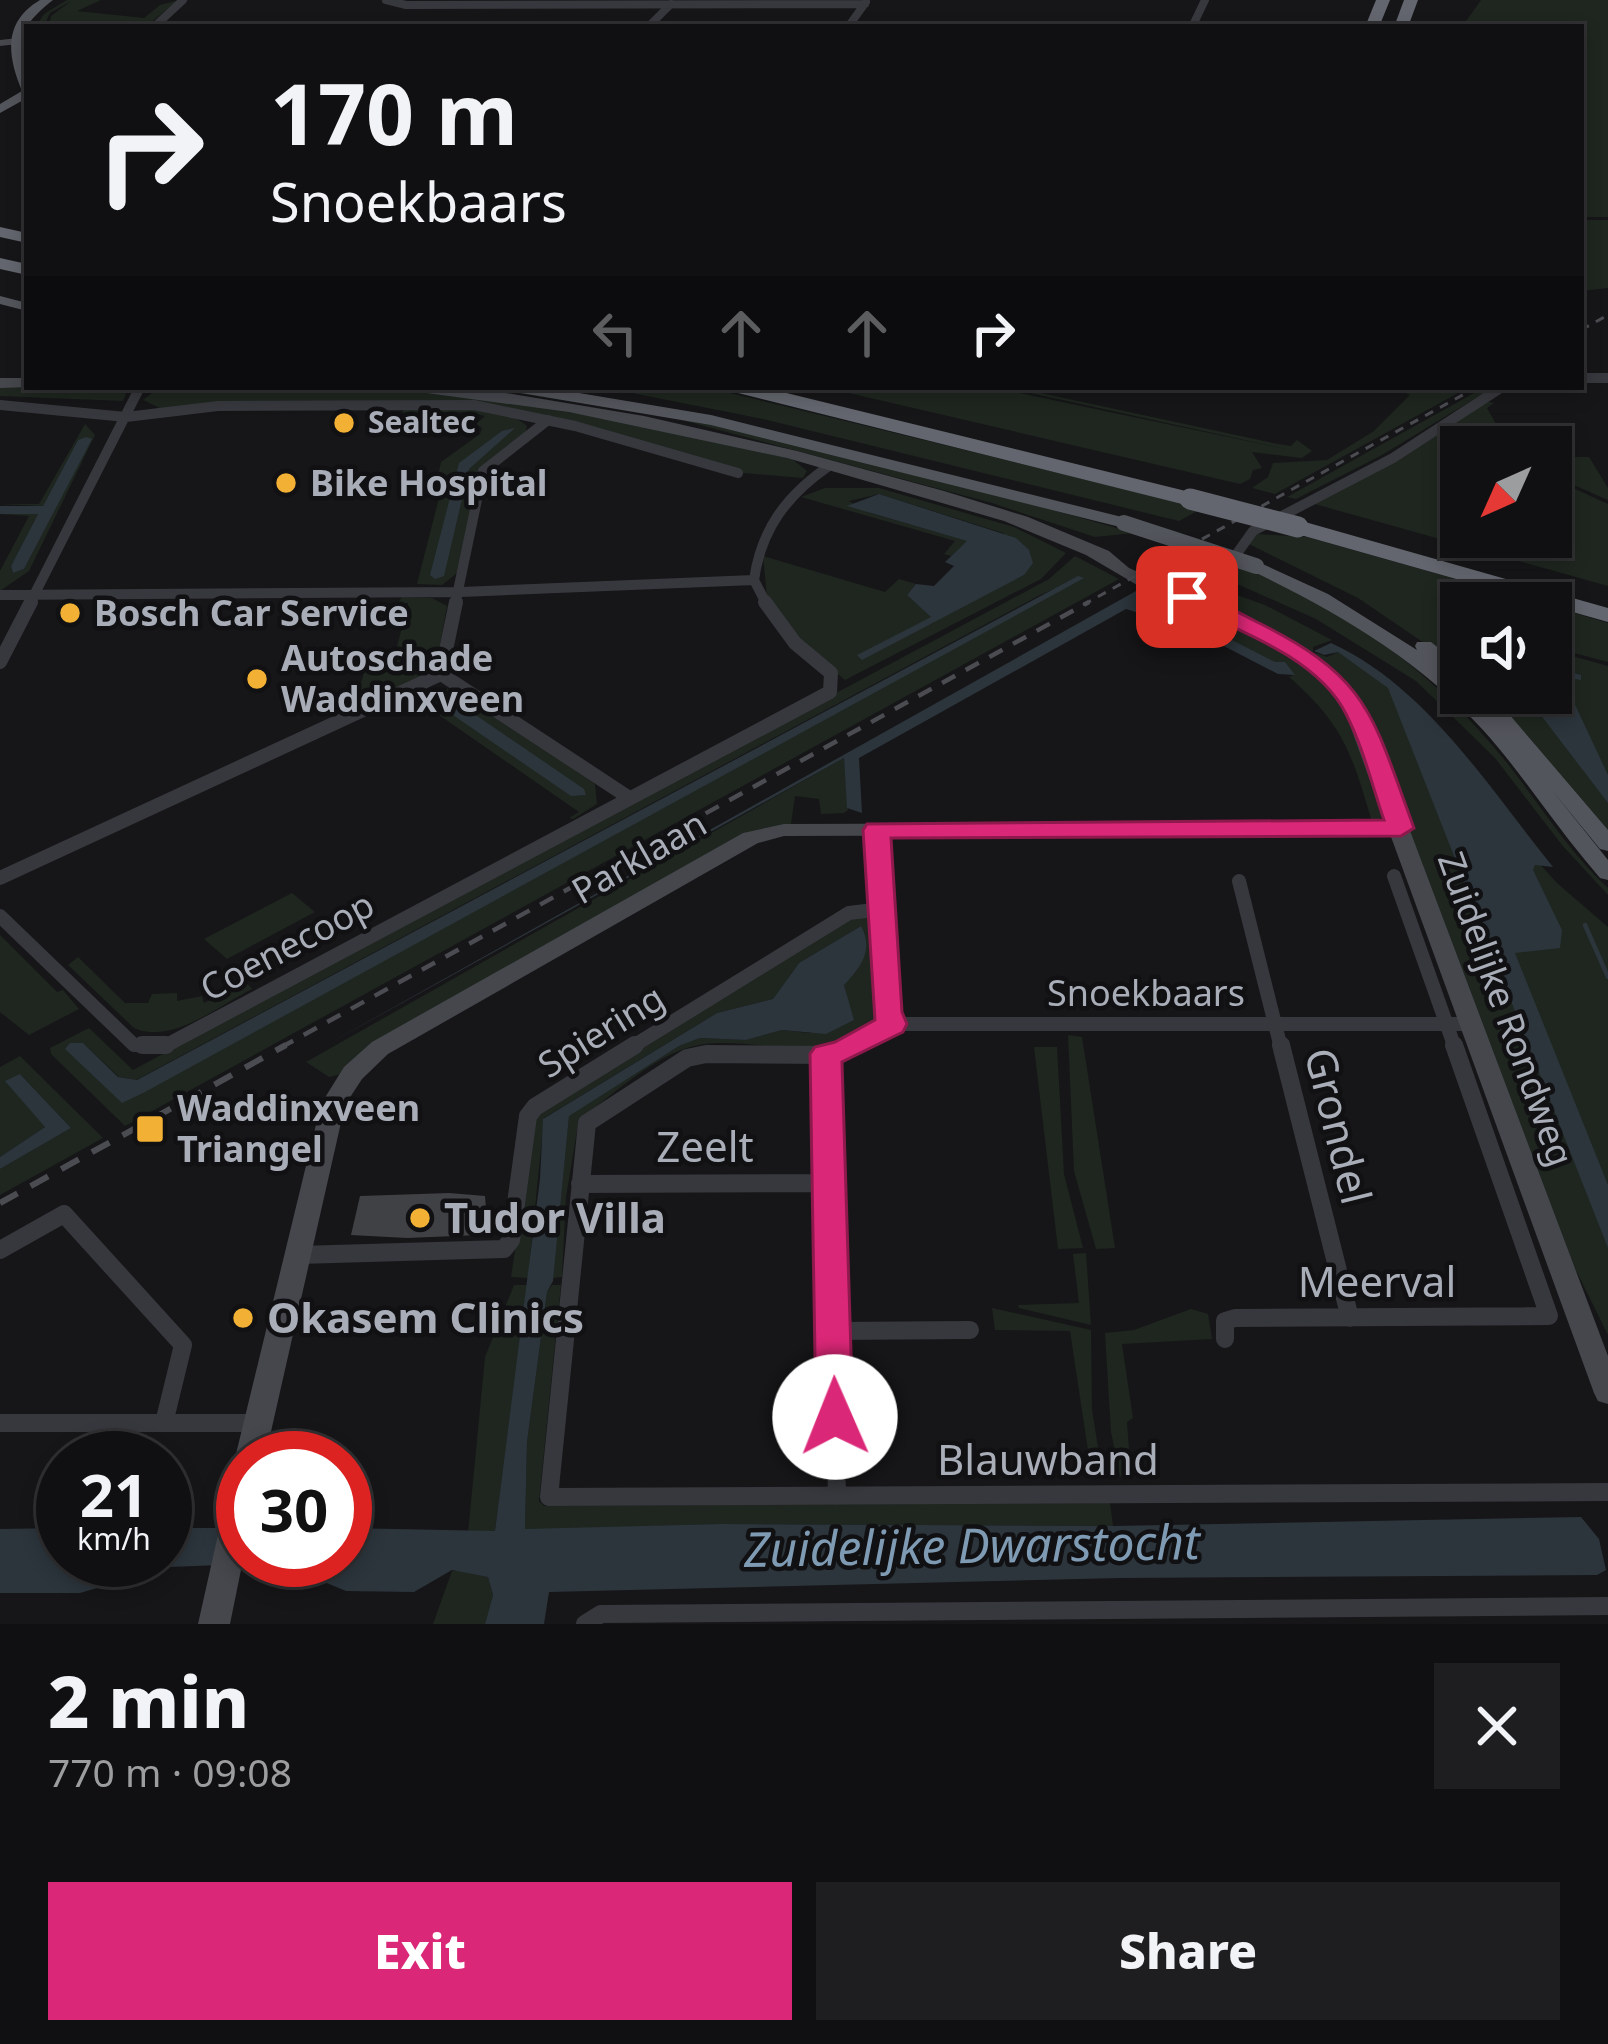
<!DOCTYPE html>
<html lang="en">
<head>
<meta charset="utf-8">
<style>
	:root { --surface:#101012; --page:#1e1e20; --text:#f1f3f6; --muted:#9c9d9f; --line:#303032; --accent:#db2777 }
	body { margin:0; font-family:"Noto Sans",sans-serif; background:var(--page); color:var(--text); height:100vh; display:flex; flex-direction:column; font-size:45px; white-space:nowrap }
	* { box-sizing:border-box; margin:0 }
	p { font-size:39px; color:var(--muted) }
	.icon { flex:none; width:66px; height:66px; fill:none; stroke:currentColor; stroke-width:2; stroke-linecap:round; stroke-linejoin:round }
	.map { position:relative; height:1624px; overflow:hidden }
	.drawer { display:flex; flex-direction:column; background:var(--surface); flex:1 }
	.drawer>* { flex:none }
	.guide { position:absolute; left:24px; top:24px; width:1560px; height:366px; border-radius:0px; box-shadow:0 6px 18px #0003,0 0 0 3px var(--line); background:#101012; color:var(--text); overflow:hidden }
	.needle { width:78px; rotate:225deg }
	.fabs { position:absolute; left:1440px; top:426px; display:grid; gap:24px }
	.fabs a { display:grid; place-items:center; width:132px; height:132px; border-radius:0px; background:var(--surface); box-shadow:0 6px 18px #0003,0 0 0 3px var(--line); font-size:60px }
	.speed { position:absolute; left:36px; top:1431px; display:flex; gap:24px; font-size:60px; font-weight:700; text-align:center }
	.speed>* { display:grid; place-content:center; width:156px; height:156px; border-radius:50%; background:var(--surface); box-shadow:0 6px 18px #0003,0 0 0 3px var(--line); line-height:1 }
	.speed small { font-size:30px; font-weight:400 }
	.speed .limit { border:18px solid #d22; background:#fff; color:#111 }
	.pin { position:absolute; display:grid; place-items:center; width:102px; height:102px; color:#fff; margin:-51px; border-radius:24px; box-shadow:0 6px 18px #0006 }
	.me { position:absolute; width:132px; margin:-66px; rotate:359deg; stroke-linejoin:round; filter:drop-shadow(0 0 9px #0008) }
	.turn { display:flex; align-items:center; gap:42px; height:252px; padding:0 48px; font-size:54px }
	.turn .icon { width:156px; height:156px; stroke-width:2.5 }
	.turn b { display:block; font-size:84px; line-height:102px }
	.lanes { display:flex; align-items:center; height:114px; padding:0 48px; background:#0003; justify-content:center; gap:60px; direction:ltr }
	.lanes .off { opacity:.35 }
	.round { display:grid; place-items:center; flex:none; width:126px; height:126px; border-radius:0px; background:var(--page) }
	.head { display:flex; align-items:center; justify-content:space-between; height:204px; padding:0 48px }
	h1 { font-size:72px; font-weight:800; line-height:90px }
	.button { display:flex; gap:24px; margin-top:auto; padding:24px 48px }
	.button a { flex:1; height:138px; border-radius:0px; background:var(--accent); color:#fff; font-size:48px; font-weight:800; line-height:138px; text-align:center }
	.button a+a { background:var(--page); color:var(--text) }
	.map>svg:first-child { display:block }
	.green { fill:#1e261f; fill-rule:evenodd }
	.water { fill:#2c353c }
	.lines { fill:none; stroke-linecap:round; stroke-linejoin:round }
	.stream { stroke:#2c353c; stroke-width:4.5 }
	.building { fill:#404145 }
	.street-far3 { stroke:#37383d; stroke-width:8 }
	.street-far2 { stroke:#37383d; stroke-width:10 }
	.street-far1 { stroke:#37383d; stroke-width:14 }
	.street { stroke:#37383d; stroke-width:18 }
	.secondary { fill:#45474d; fill-rule:evenodd }
	.primary { fill:#53555c; fill-rule:evenodd }
	.highway { fill:#63666e; fill-rule:evenodd }
	.rail-far2 { stroke:#4a4c52; stroke-width:3; stroke-dasharray:9 8; stroke-linecap:butt }
	.rail-far1 { stroke:#4a4c52; stroke-width:4.5; stroke-dasharray:15 12; stroke-linecap:butt }
	.rail { stroke:#4a4c52; stroke-width:6; stroke-dasharray:20 15; stroke-linecap:butt }
	.primary-bridge { stroke:#53555c; stroke-width:16 }
	.highway-bridge { stroke:#63666e; stroke-width:21 }
	.route { fill:#db2777; stroke:#8e194d; stroke-width:3 }
	.poi-dot { fill:#f2b134; stroke:#111113; stroke-width:4.5 }
	.labels { text-anchor:middle; stroke-width:9; stroke-linejoin:round; paint-order:stroke }
	.far-poi-label { font-size:30px; font-weight:bold; fill:#a8adb8; stroke:#111113; text-anchor:start }
	.poi-label { font-size:36px; font-weight:bold; fill:#a8adb8; stroke:#111113; text-anchor:start }
	.street-label { font-size:36px; fill:#a8adb8; stroke:#111113 }
	.near-street-label { font-size:42px; fill:#a8adb8; stroke:#111113 }
	.near-poi-label { font-size:42px; font-weight:bold; fill:#a8adb8; stroke:#111113; text-anchor:start }
	.near-water-label { font-size:48px; font-style:italic; fill:#7f9bb3; stroke:#111113 }
</style>
</head>
<body>
<div class="map">
<svg width="1608" height="1624" viewBox="0 0 1608 1624">
	<rect width="100%" height="100%" fill="#161618"/>
	<path class="green" d="M67,0H101L77,11L144,18L160,5L179,0L145,27L49,25L51,16L71,1L50,13L44,26H36L44,14Z
		M1481,0H1608V217H1581V27H1462Z
		M1581,220H1608V288L1581,291Z
		M0,385L119,387L126,394L123,401L0,396Z
		M160,387C237,387 315,383 392,387C528,395 660,427 792,459L807,471L803,478L743,473L491,404L166,411L143,400Z
		M476,387C580,389 688,418 790,443C905,471 1020,500 1134,533L1095,537L992,503L667,416Z
		M602,387H705L1203,508L1179,521L763,419Z
		M823,387H991L1290,450L1004,387H1013L1273,443L1291,446L1297,440L1312,451L1302,458L1252,452L1262,468L1253,470L1250,479L1240,484Z
		M1393,387H1469L1275,494L1252,488L1268,477L1273,463L1327,460L1374,431L1410,395Z
		M1485,387H1494L1382,455L1296,499L1287,497Z
		M1486,401L1494,403L1487,408L1509,447H1461V537H1551V478L1608,504V586L1311,503Z
		M403,409C438,409 500,401 527,426L525,434L481,467L457,573L442,585L417,584L441,490L435,489L441,462L480,434L482,428L476,424L485,416L468,412L403,413Z
		M85,424L95,435L29,571L0,591V571L29,516L0,514H38L11,566L13,573L24,569L91,439L78,440L43,506L0,504H39Z
		M1551,457H1589L1608,488V500L1551,475Z
		M825,488H879L1014,527L1066,553L1041,579L845,680L799,641L767,597L763,556L885,592L899,579L916,584L907,595L932,617L858,655L862,659L1024,575L1003,533L879,494L849,501L870,513L968,541L951,556L944,554L955,541L801,497Z
		M1257,534L1307,537L1540,603H1461V668L1358,598L1247,543Z
		M1075,556L1119,579L125,1126L51,1054L50,1048L89,1028L133,1070L1049,579ZM1083,577L122,1102L66,1049L83,1043L119,1077L136,1080L1040,595Z
		M1235,564C1339,602 1434,672 1503,758C1538,801 1567,850 1608,888V895L1562,845L1495,758L1416,681L1316,619L1235,583Z
		M1142,588C1201,616 1306,639 1343,701C1363,735 1374,778 1389,815L1372,822C1352,754 1344,725 1289,677L1294,675L1138,593Z
		M1223,590L1265,605L1332,640L1313,647V652L1327,657L1338,652L1397,689L1492,811L1557,883L1608,927V1335L1560,1238L1358,700L1221,609L1216,600Z
		M402,597L432,598L447,606L436,667L429,674L328,717L356,703L369,652L396,650L402,627L391,626L392,622L404,621L408,603H398Z
		M1551,606L1608,623V662L1551,647Z
		M1551,650L1608,666V834L1489,693H1551Z
		M432,688L458,690L595,784L597,804L573,819L569,818L579,812L413,697L402,699Z
		M844,758L848,810L844,813L821,814L819,799L795,796L791,824L746,834L342,1074L329,1077L306,1062Z
		M292,893L315,912L227,959L204,939Z
		M854,916L870,917L876,940V1023C830,1074 744,1029 687,1048C649,1060 612,1096 579,1119L566,1197L562,1277L553,1278L569,1115L679,1046L700,1038L746,1040L782,1030L810,1033L850,1015L844,984C865,964 864,955 861,926L799,963L773,999L717,1013L544,1118L528,1278L511,1277L535,1116Z
		M0,935L57,992L63,990L79,1009L29,1035L0,1012Z
		M78,957L125,1003H148L152,994L177,993V1001L202,996L204,1003L246,982L252,989C218,1006 172,1045 134,1028L68,965Z
		M1068,1035L1082,1037L1115,1248L1096,1249L1074,1171Z
		M1034,1047H1057L1064,1174L1083,1248L1058,1249Z
		M20,1056L103,1138L0,1195V1169L71,1128L20,1074L45,1127L0,1157V1067Z
		M1086,1253L1091,1325L1019,1308L1018,1305L1079,1303L1073,1254Z
		M514,1285H527L495,1531L468,1533L485,1357Z
		M552,1285H561L539,1501L544,1506L1110,1503L1113,1526L720,1524L525,1530L527,1442L547,1292Z
		M992,1308L1091,1330L1092,1410L1103,1478L1092,1477L1070,1331L995,1330Z
		M1191,1309L1208,1314L1212,1339L1122,1344L1133,1418L1127,1422L1131,1477L1120,1476L1111,1432L1105,1333L1134,1330Z
		M463,1570L488,1577L493,1595L485,1624H433L452,1571Z"/>
	<path class="water" d="M515,428L469,469L444,576L435,579L430,575L459,463L502,431Z
		M86,437L92,439L24,569L13,573L11,566L38,514H0V506H43L78,440Z
		M879,494L1016,538L1029,550L1033,563L1024,575L862,660L857,655L931,617L907,595L916,584L934,586L954,566L945,562L967,541L847,506Z
		M1078,576L1084,578L145,1092L122,1103L65,1049L70,1043H83L118,1077L137,1080Z
		M1136,591L1275,662H1285L1295,675L1278,674L1191,629L1126,609L859,758L862,813L847,808L844,758L319,1049Z
		M1331,643C1426,686 1489,788 1553,867L1535,865L1533,870L1562,930L1560,948L1515,953L1608,1185V1248L1388,688L1338,652L1324,655L1314,651Z
		M1551,667L1581,675V680L1562,677L1608,775V803L1524,693H1551Z
		M448,696L584,789L586,795L571,796L434,702Z
		M861,926C874,950 861,967 844,985L854,1020L826,1034L782,1030L746,1040L700,1038L679,1046L569,1116L553,1281L547,1292L527,1442L525,1529L720,1524L1113,1526L1581,1517L1599,1539L1606,1570L1597,1575L1120,1578L549,1592L544,1624H485L493,1595L488,1577L452,1570L414,1592L346,1591L278,1563L168,1567L80,1593H0V1529L63,1528V1560H165V1528H243V1560H345V1528L495,1531L540,1179L543,1119L717,1013L773,999L799,963Z
		M20,1074L71,1128L0,1169V1157L45,1127L5,1081Z"/>
	<g class="lines">
		<path class="stream" d="M1585,925L1608,977"/>
	</g>
	<path class="building" d="M449,1193L485,1196L487,1221H481L479,1235L407,1238L351,1235L360,1196Z"/>
	<g class="lines">
		<path class="street-far3" d="M386,0L406,5L865,4
			M154,27L183,0
			M648,27L671,4
			M848,27L866,2
			M1157,27L1193,25L1205,0"/>
		<path class="street-far2" d="M1581,378H1608
			M0,405L126,417L218,406L474,405L575,426L738,473
			M754,580L767,605
			M0,595L461,592L754,580C761,529 787,495 829,466
			M1201,604L1253,531L1393,458L1502,387
			M29,605L140,387
			M455,605L483,471L548,420"/>
		<path class="street-far1" d="M456,602L441,674L628,797
			M0,662L31,602
			M877,830L887,1012L892,1024
			M1394,876L1455,1048
			M0,878L441,674
			M1239,881L1281,1048
			M0,916L134,1045L165,1046L830,692L831,673L795,643L765,602
			M630,1048L849,913L882,909
			M845,1048L892,1024H1473"/>
		<path class="street" d="M142,1045H166
			M851,1045L832,1055L706,1054L687,1058L587,1123L549,1497L1608,1492
			M1281,1045L1350,1318
			M826,1054L837,1496
			M580,1184L829,1183
			M0,1250L64,1214L183,1345L164,1423
			M299,1255L504,1249L511,1240L528,1116L535,1107L635,1045
			M833,1331L970,1330
			M1225,1339V1321L1235,1318L1549,1316L1454,1045
			M0,1423H259
			M585,1624L601,1614L1608,1606"/>
		<path class="secondary" d="M27,37V43L0,46V40Z
			M0,378H27V387H30L0,388Z
			M411,387L494,391L644,416L797,451L944,491L1028,517L1109,551L1129,568L1267,628L1331,667L1360,698L1608,1356V1404L1598,1401L1594,1393L1390,834L784,836L758,843L388,1054L362,1079L345,1105L265,1458H243V1468L240,1467L235,1458L321,1104L344,1067L372,1042L743,833L784,824L1385,822L1341,700L1317,675L1254,636L1149,592L1086,555L1004,521L787,458L569,412L419,392Z
			M243,1478V1560L230,1624H198L228,1490L233,1481Z"/>
		<path class="primary" d="M40,0H53C5,38 27,45 27,98L0,113V104L22,91C7,55 3,22 40,0Z
			M0,296L27,303V311L0,304Z
			M507,387H543L711,415L1130,519L1133,523L1124,528L711,425L515,392Z
			M1256,561L1328,594L1417,650L1415,646L1417,642H1431L1461,666V681L1448,674L1461,686V693H1469L1479,703L1471,693H1491L1608,830V851L1600,849L1551,789L1608,860V880L1600,878L1585,860C1550,818 1520,771 1483,730C1418,659 1336,611 1250,570L1247,566Z"/>
		<path class="highway" d="M1376,0H1390L1379,27H1365Z
			M1404,0H1418L1408,27H1394Z
			M0,227L27,233V243L0,237Z
			M0,258L27,264V275L0,269Z
			M727,387H762L1198,494L1201,499L1190,506L730,391Z
			M1298,520L1608,608V622L1290,532V522Z"/>
		<path class="rail-far2" d="M1581,330L1608,315
			M1083,605L1477,387"/>
		<path class="rail-far1" d="M280,1048L1089,602"/>
		<path class="rail" d="M0,1203L286,1045"/>
		<path class="primary-bridge" d="M1124,523L1256,566"/>
		<path class="highway-bridge" d="M1190,499L1298,527"/>
	</g>
	<path class="route" d="M1187,590C1211,596 1233,610 1255,621C1371,678 1372,715 1414,828L1401,836L891,838L902,1012L907,1024L903,1032L842,1062L853,1417L848,1427L835,1432L822,1427L816,1417L810,1054L815,1047L835,1042L875,1020L863,830L867,824L1384,820C1372,785 1363,747 1346,714C1317,656 1234,629 1178,602L1175,597Z"/>
	<g class="poi-dot">
		<circle cx="344" cy="423" r="12"/>
		<circle cx="286" cy="483" r="12"/>
		<circle cx="70" cy="613" r="12"/>
		<circle cx="257" cy="679" r="12"/>
		<rect x="135" y="1114" width="30" height="30" rx="6"/>
		<circle cx="420" cy="1218" r="12"/>
		<circle cx="243" cy="1318" r="12"/>
	</g>
	<g class="labels">
		<g class="far-poi-label">
			<text x="368" y="433">Sealtec</text>
		</g>
		<g class="poi-label">
			<text x="310" y="496">Bike Hospital</text>
			<text x="94" y="626">Bosch Car Service</text>
			<text x="281" y="671">Autoschade<tspan x="281" dy="41">Waddinxveen</tspan></text>
			<text x="177" y="1121">Waddinxveen<tspan x="177" dy="41">Triangel</tspan></text>
		</g>
		<g class="street-label">
			<text transform="translate(639 857) rotate(-30)" y="13">Parklaan</text>
			<text transform="translate(287 946) rotate(-28)" y="13">Coenecoop</text>
			<text x="1146" y="1006">Snoekbaars</text>
			<text transform="translate(1506 1009) rotate(70)" y="13">Zuidelijke Rondweg</text>
			<text transform="translate(601 1031) rotate(-32)" y="13">Spiering</text>
		</g>
		<g class="near-street-label">
			<text transform="translate(1338 1126) rotate(76)" y="15">Grondel</text>
			<text x="705" y="1162">Zeelt</text>
			<text x="1377" y="1297">Meerval</text>
			<text x="1048" y="1475">Blauwband</text>
		</g>
		<g class="near-poi-label">
			<text x="444" y="1233">Tudor Villa</text>
			<text x="267" y="1333">Okasem Clinics</text>
		</g>
		<g class="near-water-label">
			<text transform="translate(972 1546) rotate(-1)" y="17">Zuidelijke Dwarstocht</text>
		</g>
	</g>
</svg>
<div class="fabs">
<a><svg class="needle" viewBox="-14 -14 28 28"><path d="M0-13l5 13h-10z" fill="#e53935"/><path d="M0 13l5-13h-10z" fill="#9c9d9f"/></svg></a>
<a><svg class="icon" aria-label="sound" viewBox="0 0 24 24"><path d="M4 9h4l5-4v14l-5-4H4zM17 9q2 3 0 6"/></svg></a>
</div>
<div class="speed"><div>21<small>km/h</small></div><div class="limit">30</div></div>
<div class="pin" style="left:1187px;top:597px;background:#d93025"><svg class="icon" aria-label="arrive" viewBox="0 0 24 24"><path d="M6 21V4h12l-3 4 3 4H6"/></svg></div>
<svg class="me" style="left:835px;top:1417px" viewBox="-20 -20 40 40"><circle r="19" fill="#fff"/><path d="M0-13L10 11 0 6-10 11z" fill="#db2777"/></svg>
<div class="guide">
<div class="turn"><svg class="icon" aria-label="right" viewBox="0 0 24 24"><path d="M7 20v-9h11M14 6l5 5-5 5"/></svg><div><b>170 m</b>Snoekbaars</div></div>
<div class="lanes"><svg class="icon off" aria-label="left" viewBox="0 0 24 24"><path d="M17 20v-9H6M10 6l-5 5 5 5"/></svg><svg class="icon off" aria-label="ahead" viewBox="0 0 24 24"><path d="M12 20V5M6 11l6-6 6 6"/></svg><svg class="icon off" aria-label="ahead" viewBox="0 0 24 24"><path d="M12 20V5M6 11l6-6 6 6"/></svg><svg class="icon" aria-label="right" viewBox="0 0 24 24"><path d="M7 20v-9h11M14 6l5 5-5 5"/></svg></div>
</div>
</div>
<section class="drawer">
<div class="head"><div><h1>2 min</h1><p>770 m · 09:08</p></div><a class="round"><svg class="icon" aria-label="close" viewBox="0 0 24 24"><path d="M6 6l12 12M18 6L6 18"/></svg></a></div>
<div class="button"><a>Exit</a><a>Share</a></div>
</section>
</body>
</html>
